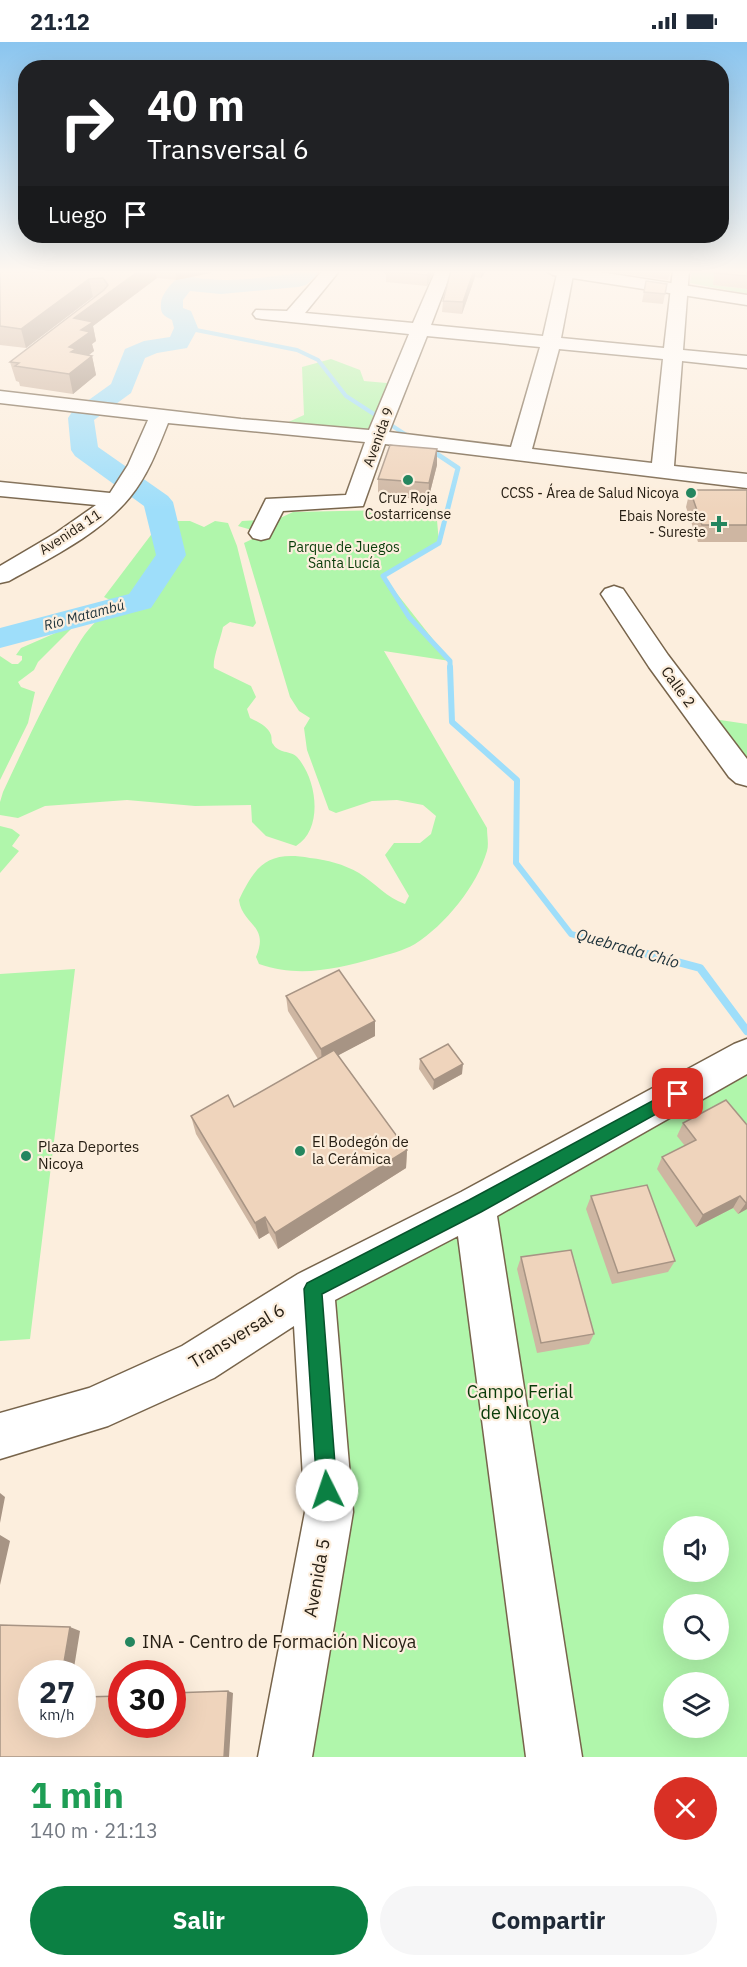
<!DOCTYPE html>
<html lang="es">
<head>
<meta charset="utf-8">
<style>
	:root { --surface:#fff; --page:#f6f6f7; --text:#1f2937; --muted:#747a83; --accent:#0b8043 }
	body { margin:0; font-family:"IBM Plex Sans",sans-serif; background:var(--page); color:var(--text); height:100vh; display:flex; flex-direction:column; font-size:22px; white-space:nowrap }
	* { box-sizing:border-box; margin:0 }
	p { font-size:20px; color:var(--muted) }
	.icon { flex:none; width:33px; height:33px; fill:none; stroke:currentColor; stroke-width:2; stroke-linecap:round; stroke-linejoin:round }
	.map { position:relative; height:1715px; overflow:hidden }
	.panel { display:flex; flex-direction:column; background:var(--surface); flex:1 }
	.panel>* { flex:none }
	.top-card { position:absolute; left:18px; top:18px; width:711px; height:183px; border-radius:24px; box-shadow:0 6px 24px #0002; background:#202124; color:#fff; overflow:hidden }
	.controls { position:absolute; left:663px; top:1474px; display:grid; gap:12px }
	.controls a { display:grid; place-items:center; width:66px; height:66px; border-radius:50%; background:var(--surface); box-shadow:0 6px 24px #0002; font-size:30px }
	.speed { position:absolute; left:18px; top:1618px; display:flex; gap:12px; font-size:30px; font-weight:700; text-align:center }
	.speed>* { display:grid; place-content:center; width:78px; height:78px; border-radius:50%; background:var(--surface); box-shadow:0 6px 24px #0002; line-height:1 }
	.speed small { font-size:15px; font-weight:400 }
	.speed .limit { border:9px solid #d22; background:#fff; color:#111 }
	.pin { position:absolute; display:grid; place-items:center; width:51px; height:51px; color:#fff; margin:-26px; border-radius:12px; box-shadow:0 3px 9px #0006 }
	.me { position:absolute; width:66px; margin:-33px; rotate:356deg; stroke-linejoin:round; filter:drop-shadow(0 0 4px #0008) }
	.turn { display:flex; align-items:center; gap:21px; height:126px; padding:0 30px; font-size:27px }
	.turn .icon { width:78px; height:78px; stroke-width:2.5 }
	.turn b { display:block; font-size:42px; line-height:51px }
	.then { display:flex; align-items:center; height:57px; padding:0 30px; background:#0003; gap:12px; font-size:22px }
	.round { display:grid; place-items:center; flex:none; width:63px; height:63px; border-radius:32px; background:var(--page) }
	.summary { display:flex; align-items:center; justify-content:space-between; height:102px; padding:0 30px }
	h1 { font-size:36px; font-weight:700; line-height:45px; color:#1e9e55 }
	.button { display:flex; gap:12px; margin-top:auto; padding:12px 30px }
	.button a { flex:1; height:69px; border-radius:36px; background:var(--accent); color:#fff; font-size:24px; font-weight:700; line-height:69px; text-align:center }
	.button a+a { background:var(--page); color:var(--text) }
	.status { display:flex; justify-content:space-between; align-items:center; height:42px; padding:0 30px; background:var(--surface); direction:ltr }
	.status svg { height:16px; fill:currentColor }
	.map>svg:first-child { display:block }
	.green { fill:#b0f6ab; fill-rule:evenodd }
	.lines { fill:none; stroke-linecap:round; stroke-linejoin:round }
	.stream-far3 { stroke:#9edefa; stroke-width:4 }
	.stream-far2 { stroke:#9edefa; stroke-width:5 }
	.stream-far1 { stroke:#9edefa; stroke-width:6 }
	.stream { stroke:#9edefa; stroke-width:8 }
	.river { fill:#9edefa; fill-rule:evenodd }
	.minor-casing { stroke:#77644b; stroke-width:3 }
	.major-casing { stroke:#77644b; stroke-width:3 }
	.minor { fill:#fff; fill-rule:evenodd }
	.major { fill:#fff; fill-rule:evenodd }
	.wall { fill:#ceb6a2 }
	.shaded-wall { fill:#a79484 }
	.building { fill:#efd4bc; stroke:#a79484; stroke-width:1.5 }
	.route { fill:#0b8043; stroke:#07532c; stroke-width:1.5 }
	.poi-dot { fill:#24865f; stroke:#fceedd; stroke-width:2 }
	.labels { text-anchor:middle; stroke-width:4.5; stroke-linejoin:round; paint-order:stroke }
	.far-street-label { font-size:14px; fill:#282015; stroke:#fceedd }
	.far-poi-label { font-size:14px; fill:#282015; stroke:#fceedd; text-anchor:end }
	.far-park-label { font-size:14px; fill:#093b09; stroke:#fceedd }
	.far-water-label { font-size:14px; font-style:italic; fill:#1c313a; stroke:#fceedd }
	.street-label { font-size:15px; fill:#282015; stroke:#fceedd }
	.poi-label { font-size:15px; fill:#282015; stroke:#fceedd; text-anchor:start }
	.water-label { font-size:16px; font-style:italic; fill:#1c313a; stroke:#fceedd }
	.near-street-label { font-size:18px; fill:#282015; stroke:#fceedd }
	.near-park-label { font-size:18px; fill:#093b09; stroke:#fceedd }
	.near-poi-label { font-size:18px; fill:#282015; stroke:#fceedd; text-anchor:start }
</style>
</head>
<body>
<div class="status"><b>21:12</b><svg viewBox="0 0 49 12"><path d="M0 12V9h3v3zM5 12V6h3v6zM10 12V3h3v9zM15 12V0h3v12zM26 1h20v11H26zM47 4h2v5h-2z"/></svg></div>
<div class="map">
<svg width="747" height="1715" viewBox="0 0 747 1715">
	<rect width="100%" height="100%" fill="#fceedd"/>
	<path class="green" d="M692,228H715L713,243L747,247V252L690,241Z
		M331,317L360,328L364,339L398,342L378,392L284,382L304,373L302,325Z
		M436,467L439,501L383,534L450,619L384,609L487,786C487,794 489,802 487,809C477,844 445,883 415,902C403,909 389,912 376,916C336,927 299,936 259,922L256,915C270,883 242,883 239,858C256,821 270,809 310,816C328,818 343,822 359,831C375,841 387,856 405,862L409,854L385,813L394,801H420L431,792L436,774L423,763L397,758L372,759L336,771L329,768L307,708L304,686L310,676L299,669L290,655L244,501L261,493L259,490L238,484L242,479L278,477L293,470Z
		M170,479H190L204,485L215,479L228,481L237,504L256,581L253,585L230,580L223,585C221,596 212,618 214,626L251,644L256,655L247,667L250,676C258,680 268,684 271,693C272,696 271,700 273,702C279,712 290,708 297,715C317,737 324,787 296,804L266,794L252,780L251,763L195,764L127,758L45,764L18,776L0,773V760L3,750C27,699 51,646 81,598C90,583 104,574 112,559L104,555L157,485L161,481Z
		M67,586L71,587L38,620L34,628L18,640L21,645L35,650L28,681L0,738V614L12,622H18L22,618V614L16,613L21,606Z
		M700,675L747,682V734Z
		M0,784L12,787L20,793L12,804L19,809L0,831Z
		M75,927L30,1297L0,1299V932Z
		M747,1007V1715H284L329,1470L313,1247ZM674,1485H718V1530H674ZM674,1563H718V1608H674ZM674,1641H718V1686H674Z"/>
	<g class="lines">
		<path class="stream-far3" d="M186,286L297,308L318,318L346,354L411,396"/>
		<path class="stream-far2" d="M431,408L458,426L439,501L383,534L409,575L450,619V626"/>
		<path class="stream-far1" d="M450,625L452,680L517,738L516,821L571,892L630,908"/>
		<path class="stream" d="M625,906L700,926L747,989"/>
		<path class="river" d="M298,228H323L306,243L298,245L221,252L190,249L183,258V266L191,269L198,286L187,306L157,311L145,316L131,351L94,378L98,405L168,454L173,460L186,513L151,566L0,606V586L129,552L156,513L144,464L75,414L71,408L68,376L72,370L111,342L125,307L144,299L170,295L174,286L172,278C163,274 160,271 161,261C161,254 170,242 176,238C184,232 199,237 208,237C236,240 265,235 292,232Z"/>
		<defs>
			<path id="minor" d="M323,228H340L305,271L413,281L436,228H452L431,283L543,294L558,228H574L561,296L664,306L673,228H689L683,308L747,314V326L682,319L674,424L747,432V446L385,402L363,464L283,469L269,496L261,498L253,496L249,491L266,457L346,453L365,400L168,381C158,406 148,433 130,455C100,492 50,516 9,539L0,541V524L56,491L96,463L0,454V440L110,451L128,423L148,378L0,361V349L241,377L369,388L409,292L262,277L256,276L253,272L256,268L287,269ZM427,294L540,305L511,405L389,390ZM559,307L663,317L652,421L532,407Z
				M614,544L623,547L668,613L747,717V744L736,741L729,735L649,625L601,552L605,547Z
				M747,997V1032L497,1174L582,1715H526L458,1194L335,1258L353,1470L312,1715H258L305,1470L294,1284L214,1336L108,1384L0,1417V1371L89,1346L182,1304L298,1232L461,1150L734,1002Z"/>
			<path id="major" d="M545,228H587L747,253V263L553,233Z"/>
		</defs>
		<use href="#minor" class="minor-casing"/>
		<use href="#major" class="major-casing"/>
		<use href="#minor" class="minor"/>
		<use href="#major" class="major"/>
	</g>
	<path class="wall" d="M0,228H215L211,231L176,238L157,236L93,284L96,299L92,302L94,309L88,313L92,314L96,333L73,352L20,344L19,340L16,339L10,320L95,255H93L26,306L0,303Z
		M383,228H435L427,244L386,240V232L383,231Z
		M451,228H487L481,236L475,235L462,272L442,270L443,259Z
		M596,228H671L668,238Z
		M715,228H747V247L713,243Z
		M646,239L667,242L663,262L642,260Z
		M437,407V423L428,458L378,453V437Z
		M690,448H747V500H698L686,465Z
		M286,954L375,994L338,1013L407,1108L406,1126L278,1207L269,1191L259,1197L196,1092L191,1074L234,1065L318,1017L288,969Z
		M420,1017L462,1032L433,1048L419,1027Z
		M726,1058L747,1167L738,1172L733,1166L696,1185L657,1127L662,1115L685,1104L677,1094L683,1081Z
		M591,1154L675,1219L668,1230L612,1242L586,1167Z
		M521,1215L594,1292L589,1302L537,1311L517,1227Z"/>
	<path class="shaded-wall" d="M140,228H155L157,236L93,284L96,299L92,302L94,309L79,321L92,314L96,333L73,352L69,332V305L74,276Z
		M175,228H215L211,231L176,238Z
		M430,228H435L427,244V233Z
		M474,228H475V235L462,272L463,260Z
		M481,228H487L481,236Z
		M89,237L93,255L26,306L21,287Z
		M437,407V423L428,458L429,441Z
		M375,979V994L322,1022L321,1007Z
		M463,1022L462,1032L433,1048L434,1038Z
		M407,1108L406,1126L278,1207L275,1191Z
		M740,1154L733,1166L696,1185L703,1173Z
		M747,1160V1167L738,1172L746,1161Z
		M265,1175L269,1191L259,1197L255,1181Z
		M0,1451L5,1455L0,1481Z
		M0,1493L10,1499L0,1543Z
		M70,1585L80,1589L73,1632H62Z
		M228,1649L233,1651L229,1715H224Z"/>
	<path class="building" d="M0,228H140L74,276L93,280L81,288L90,290L69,305L76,307L71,310L92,314L69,332L15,324L19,321L10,320L104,248L108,243L103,236L89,237L21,287L0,284Z
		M386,228H430L427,233L386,229Z
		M451,228H474L463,260L443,259Z
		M716,228H747V234L715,231Z
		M646,239L667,242L665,252L644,250Z
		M390,403L437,407L429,441L378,437Z
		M690,448H747V483H702Z
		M339,928L375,979L321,1007L286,954Z
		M448,1002L463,1022L434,1038L420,1017Z
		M334,1008L407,1108L275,1191L265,1175L255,1181L191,1074L228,1053L234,1065Z
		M726,1058L747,1083V1160L746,1161L740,1154L703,1173L662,1115L696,1098L683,1081Z
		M647,1143L675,1219L618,1231L591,1154Z
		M571,1208L594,1292L541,1301L521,1215Z
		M0,1583L70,1585L62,1632H32V1683H82V1655L122,1654V1683H172V1651L228,1649L224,1715H0Z"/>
	<linearGradient id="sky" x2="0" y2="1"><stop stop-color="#8ac5ef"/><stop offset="0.49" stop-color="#fef7f0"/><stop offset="1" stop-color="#fef7f0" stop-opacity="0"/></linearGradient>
	<rect width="747" height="468" fill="url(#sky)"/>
	<path class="route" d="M678,1045L683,1047L686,1052L683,1057L481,1170L322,1252L337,1448L334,1455L327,1458L320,1455L317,1448L304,1247L307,1241L469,1158Z"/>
	<g class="poi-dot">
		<circle cx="408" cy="438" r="6"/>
		<circle cx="691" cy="451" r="6"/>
		<path d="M716 473h6v6h6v6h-6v6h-6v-6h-6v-6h6z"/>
		<circle cx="300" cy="1109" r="6"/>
		<circle cx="26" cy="1114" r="6"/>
		<circle cx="130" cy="1600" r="6"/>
	</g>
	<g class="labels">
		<g class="far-street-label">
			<text transform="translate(378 395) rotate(-70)" y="5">Avenida 9</text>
			<text transform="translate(70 490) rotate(-33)" y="5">Avenida 11</text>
		</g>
		<g class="far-poi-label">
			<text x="679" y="456">CCSS - Área de Salud Nicoya</text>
			<text x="408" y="461" text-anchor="middle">Cruz Roja<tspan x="408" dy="16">Costarricense</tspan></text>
			<text x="706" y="479">Ebais Noreste<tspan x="706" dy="16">- Sureste</tspan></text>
		</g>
		<g class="far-park-label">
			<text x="344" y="510">Parque de Juegos<tspan x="344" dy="16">Santa Lucía</tspan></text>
		</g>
		<g class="far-water-label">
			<text transform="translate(84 573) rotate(-15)" y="5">Río Matambú</text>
		</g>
		<g class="street-label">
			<text transform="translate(678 645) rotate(54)" y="5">Calle 2</text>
		</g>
		<g class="poi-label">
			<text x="312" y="1105">El Bodegón de<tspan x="312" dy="17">la Cerámica</tspan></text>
			<text x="38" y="1110">Plaza Deportes<tspan x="38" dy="17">Nicoya</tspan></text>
		</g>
		<g class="water-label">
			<text transform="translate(628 906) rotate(16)" y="6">Quebrada Chío</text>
		</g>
		<g class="near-street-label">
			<text transform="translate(237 1294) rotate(-31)" y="6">Transversal 6</text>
			<text transform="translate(317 1536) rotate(-80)" y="6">Avenida 5</text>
		</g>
		<g class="near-park-label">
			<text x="520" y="1356">Campo Ferial<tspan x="520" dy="21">de Nicoya</tspan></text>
		</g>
		<g class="near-poi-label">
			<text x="142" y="1606">INA - Centro de Formación Nicoya</text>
		</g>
	</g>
</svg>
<div class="controls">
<a><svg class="icon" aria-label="sound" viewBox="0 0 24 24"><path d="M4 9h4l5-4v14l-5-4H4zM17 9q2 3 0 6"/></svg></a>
<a><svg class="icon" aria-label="search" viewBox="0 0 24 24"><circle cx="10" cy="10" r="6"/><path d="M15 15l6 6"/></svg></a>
<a><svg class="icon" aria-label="layers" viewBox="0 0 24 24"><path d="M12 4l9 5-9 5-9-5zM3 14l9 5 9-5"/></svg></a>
</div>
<div class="speed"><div>27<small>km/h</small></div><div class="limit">30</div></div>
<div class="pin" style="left:678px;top:1052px;background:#d93025"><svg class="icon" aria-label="arrive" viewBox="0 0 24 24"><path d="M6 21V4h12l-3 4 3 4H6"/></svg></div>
<svg class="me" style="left:327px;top:1448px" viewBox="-20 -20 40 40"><circle r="19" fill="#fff"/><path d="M0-13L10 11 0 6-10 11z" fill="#0b8043"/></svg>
<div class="top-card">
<div class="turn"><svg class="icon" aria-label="right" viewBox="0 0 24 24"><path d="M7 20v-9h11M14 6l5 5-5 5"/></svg><div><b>40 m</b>Transversal 6</div></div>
<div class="then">Luego<svg class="icon" aria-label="arrive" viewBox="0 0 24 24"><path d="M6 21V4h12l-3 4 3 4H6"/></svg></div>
</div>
</div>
<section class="panel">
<div class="summary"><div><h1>1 min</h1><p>140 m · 21:13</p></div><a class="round" style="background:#d93025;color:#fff"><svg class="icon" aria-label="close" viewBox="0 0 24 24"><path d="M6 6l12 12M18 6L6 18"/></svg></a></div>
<div class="button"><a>Salir</a><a>Compartir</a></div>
</section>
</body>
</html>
